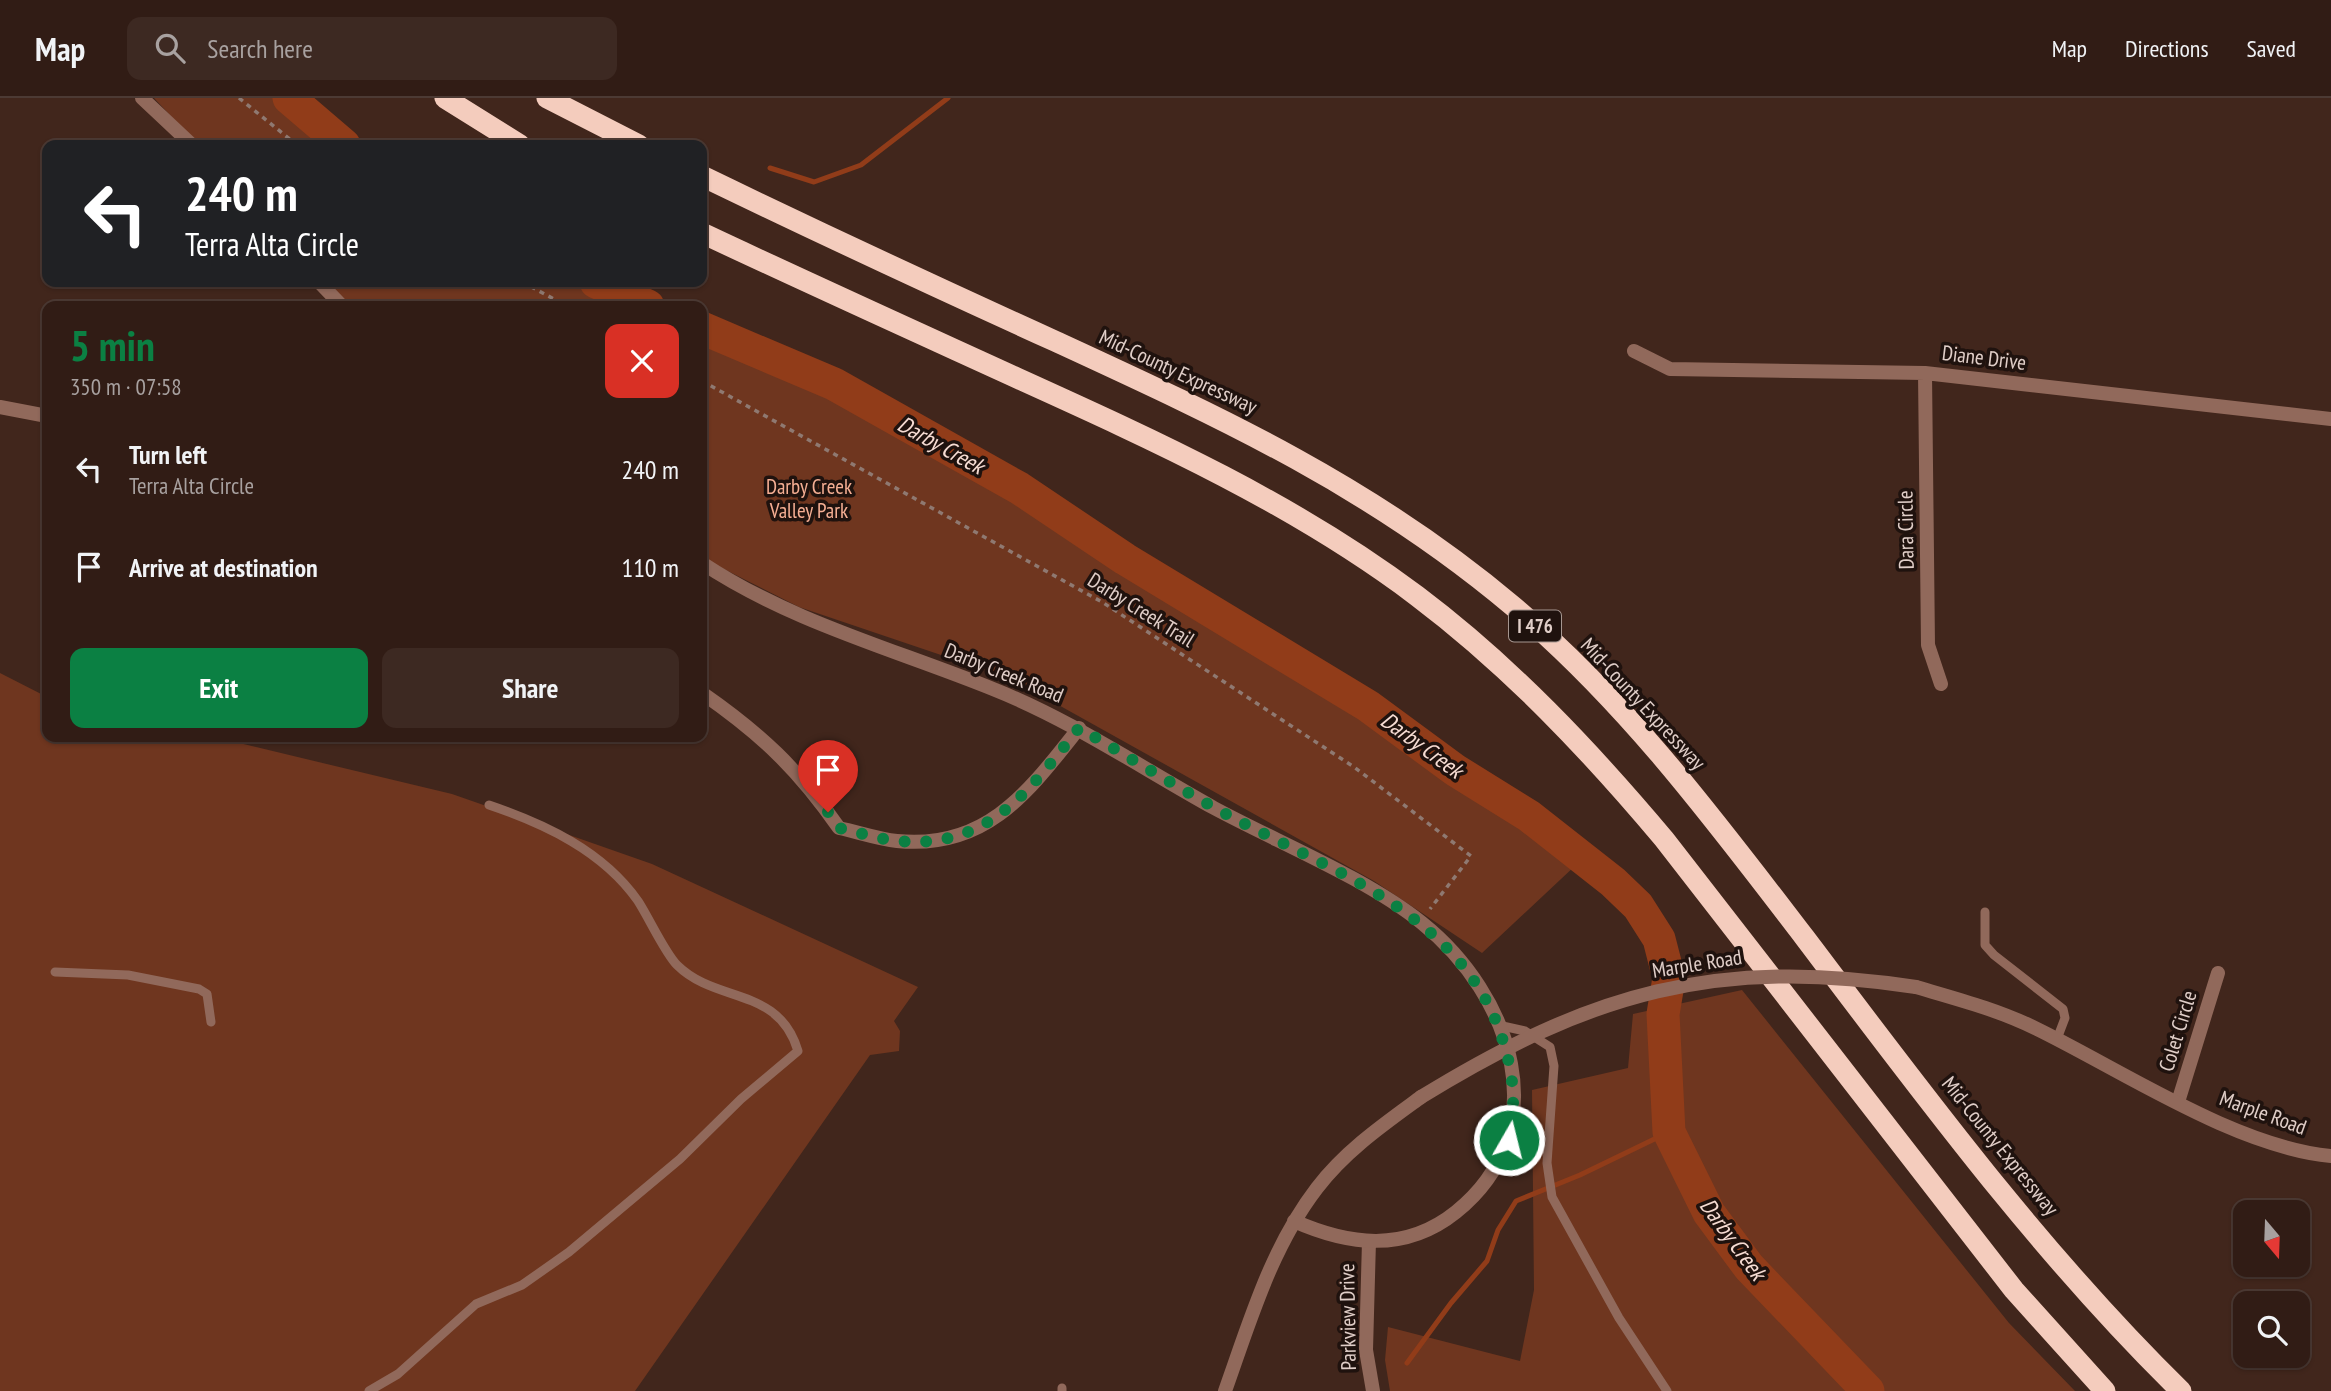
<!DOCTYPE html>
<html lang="en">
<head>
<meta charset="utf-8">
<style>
	:root { --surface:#311c15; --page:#3d2922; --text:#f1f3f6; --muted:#a8a1a0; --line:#4c3a34; --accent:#0b8043 }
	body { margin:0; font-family:"PT Sans Narrow",sans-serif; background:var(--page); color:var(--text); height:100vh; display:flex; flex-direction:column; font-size:26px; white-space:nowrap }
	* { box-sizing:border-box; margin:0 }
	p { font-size:23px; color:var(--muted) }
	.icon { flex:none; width:38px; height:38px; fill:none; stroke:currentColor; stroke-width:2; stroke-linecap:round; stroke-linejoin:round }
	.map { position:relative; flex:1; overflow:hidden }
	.details { position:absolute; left:42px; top:203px; width:665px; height:441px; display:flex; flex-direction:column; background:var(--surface); border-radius:14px; box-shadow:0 2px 5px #0004,0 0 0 2px var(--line) }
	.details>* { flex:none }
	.hud { position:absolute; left:42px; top:42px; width:665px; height:147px; border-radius:14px; box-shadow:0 2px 5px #0004,0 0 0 2px var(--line); background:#202124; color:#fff; overflow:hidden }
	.needle { width:46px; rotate:161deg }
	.controls { position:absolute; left:2233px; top:1102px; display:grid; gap:14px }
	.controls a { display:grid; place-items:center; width:77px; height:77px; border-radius:14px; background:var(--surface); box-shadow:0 2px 5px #0004,0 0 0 2px var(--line); font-size:35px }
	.pin { position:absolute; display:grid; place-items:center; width:60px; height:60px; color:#fff; margin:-72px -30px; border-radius:50% 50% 50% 0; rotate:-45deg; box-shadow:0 0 7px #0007 }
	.pin .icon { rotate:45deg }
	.me { position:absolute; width:77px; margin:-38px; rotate:8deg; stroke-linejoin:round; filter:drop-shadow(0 0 5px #0008) }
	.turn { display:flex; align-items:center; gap:24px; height:147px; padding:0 28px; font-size:32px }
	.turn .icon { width:91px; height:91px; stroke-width:2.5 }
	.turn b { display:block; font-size:49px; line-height:60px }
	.round { display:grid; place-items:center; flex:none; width:74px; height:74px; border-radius:14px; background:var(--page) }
	.headline { display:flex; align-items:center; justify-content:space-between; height:119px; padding:0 28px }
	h1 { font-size:42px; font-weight:800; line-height:52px; color:var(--accent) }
	.cta { display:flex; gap:14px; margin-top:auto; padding:14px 28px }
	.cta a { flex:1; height:80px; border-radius:14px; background:var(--accent); color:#fff; font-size:28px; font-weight:800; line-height:80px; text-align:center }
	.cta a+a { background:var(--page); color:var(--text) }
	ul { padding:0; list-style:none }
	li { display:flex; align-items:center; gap:21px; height:98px; padding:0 28px }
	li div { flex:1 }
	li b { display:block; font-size:26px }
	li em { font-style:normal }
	header { display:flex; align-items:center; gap:42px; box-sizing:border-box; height:98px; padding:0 35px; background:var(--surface); border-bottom:2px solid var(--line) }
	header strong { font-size:33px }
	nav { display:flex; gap:38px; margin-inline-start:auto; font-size:24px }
	.search { width:490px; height:63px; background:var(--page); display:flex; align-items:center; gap:18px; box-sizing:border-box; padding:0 24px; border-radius:14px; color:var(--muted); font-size:26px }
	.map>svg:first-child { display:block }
	.green { fill:#6f361f }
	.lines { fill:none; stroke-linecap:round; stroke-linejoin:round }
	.stream { stroke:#913c19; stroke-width:5 }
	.river { stroke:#913c19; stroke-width:33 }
	.path { stroke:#8f7971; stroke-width:3.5; stroke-dasharray:5 5; stroke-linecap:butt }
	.service { stroke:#91695b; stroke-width:9 }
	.minor { stroke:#91695b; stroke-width:14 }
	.tertiary { stroke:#91695b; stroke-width:14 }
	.motorway { stroke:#f4ccbd; stroke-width:21 }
	.tertiary-bridge { stroke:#91695b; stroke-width:14 }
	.route { stroke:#0b8043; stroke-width:12; stroke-dasharray:0 21.6 }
	.labels { text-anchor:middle; stroke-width:7; stroke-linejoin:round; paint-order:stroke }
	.shield { fill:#1f120e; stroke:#a69690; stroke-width:2 }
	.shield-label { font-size:19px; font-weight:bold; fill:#e0cec8 }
	.street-label { font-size:21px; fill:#e0cec8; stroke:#1f120e }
	.park-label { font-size:21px; fill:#f5ae93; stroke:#1f120e }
	.water-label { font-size:23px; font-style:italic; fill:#f6dcd3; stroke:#1f120e }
</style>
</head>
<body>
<header>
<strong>Map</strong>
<div class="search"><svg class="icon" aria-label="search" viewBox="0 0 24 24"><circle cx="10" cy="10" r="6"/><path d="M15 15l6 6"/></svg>Search here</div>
<nav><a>Map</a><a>Directions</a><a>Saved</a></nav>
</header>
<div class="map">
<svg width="2331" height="1293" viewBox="0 0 2331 1293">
	<rect width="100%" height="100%" fill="#41261c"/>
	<path class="green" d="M154,0H277L332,47H198Z
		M326,184H579L630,208H349Z
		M702,238L777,269L1000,388L1396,638L1577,766L1482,855L1374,783L1012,581L799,509L702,460Z
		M0,575L47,599V639H214L452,696L652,766L918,889L894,923L900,933L899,953L870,957L635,1293H0Z
		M1742,892L2009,1225L2075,1293H1390L1385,1262L1388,1229L1520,1263L1534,1192L1532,992L1628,970L1633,916Z"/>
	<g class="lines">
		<path class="stream" d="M770,70L814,84L861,67L948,0
			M1407,1265L1451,1205L1487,1163L1498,1132L1516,1103L1580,1077L1669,1034"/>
		<path class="river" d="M289,0L344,47
			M596,184L648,208
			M702,230L834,286L1019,390L1125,461L1368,608L1455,672L1529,718L1613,784L1638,808L1659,841L1669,880L1663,916L1669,1034L1709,1115L1749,1169L1868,1293"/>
		<path class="path" d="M239,0L297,47
			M522,184L567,208
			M702,283L1102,504L1354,669L1471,758L1430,811"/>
		<path class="service" d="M1985,814V847L1994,857L2063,911L2065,920L2057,941
			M55,874L128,877L199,891L207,896L211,924
			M1498,927L1525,933L1550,949L1554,968L1547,1065L1552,1099L1619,1220L1667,1293
			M369,1293L398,1276L476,1206L522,1187L569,1154L680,1061L741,1001L798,953C779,888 716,906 677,867C665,855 649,820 638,803C603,753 545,726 489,707
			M1062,1293V1290"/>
		<path class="minor" d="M1634,253L1670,271L1925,275L2331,321
			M1925,275L1928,547L1941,586
			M0,309L47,318
			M702,595C761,636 797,670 839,730C858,734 878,741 897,743C987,752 1029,693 1079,630
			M2178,1004L2218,875
			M1369,1143L1366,1252L1373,1293"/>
		<path class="tertiary" d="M142,0L192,47
			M319,184L342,208
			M702,465C791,524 894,551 993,591C1071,622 1140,669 1214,710C1279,745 1366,780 1422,825C1512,897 1558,1032 1456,1114C1405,1155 1348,1147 1294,1123
			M1916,889C1957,901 1999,912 2037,931C2123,973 2236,1049 2331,1058
			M1225,1293C1250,1223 1271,1150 1317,1090C1345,1053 1384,1026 1421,999"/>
		<path class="motorway" d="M445,0L520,47
			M547,0L639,47
			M702,78C820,135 938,190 1057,244C1224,321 1372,389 1514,509C1627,604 1716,724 1805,840C1923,996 2041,1156 2181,1293
			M702,135C806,184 912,232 1017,280C1156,343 1295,406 1417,498C1510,568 1590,653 1664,741L2014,1192L2105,1293"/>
		<path class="tertiary-bridge" d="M1421,999C1590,895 1717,858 1916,889"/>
	</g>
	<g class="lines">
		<path class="route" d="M828,714L839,730C858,734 878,741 897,743C987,752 1029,693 1079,630C1132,661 1185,694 1239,723C1342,777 1466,822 1503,943C1514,977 1516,1007 1509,1042"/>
	</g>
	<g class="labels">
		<rect class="shield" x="1509" y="512.5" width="52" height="31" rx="5"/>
		<g class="shield-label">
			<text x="1535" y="535">I 476</text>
		</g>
		<g class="street-label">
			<text transform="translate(1984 260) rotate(7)" y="7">Diane Drive</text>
			<text transform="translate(1178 274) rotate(25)" y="7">Mid-County Expressway</text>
			<text transform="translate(1906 432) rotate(-91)" y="7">Dara Circle</text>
			<text transform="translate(1141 512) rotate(32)" y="7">Darby Creek Trail</text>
			<text transform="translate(1004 575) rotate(22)" y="7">Darby Creek Road</text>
			<text transform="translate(1643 606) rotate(47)" y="7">Mid-County Expressway</text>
			<text transform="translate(1697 866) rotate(-9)" y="7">Marple Road</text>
			<text transform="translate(2178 933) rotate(-73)" y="7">Colet Circle</text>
			<text transform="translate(2263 1015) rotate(20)" y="7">Marple Road</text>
			<text transform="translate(2000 1048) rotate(51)" y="7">Mid-County Expressway</text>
			<text transform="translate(1348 1219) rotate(-91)" y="7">Parkview Drive</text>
		</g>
		<g class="park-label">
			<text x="809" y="396">Darby Creek<tspan x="809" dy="24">Valley Park</tspan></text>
		</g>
		<g class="water-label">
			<text transform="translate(941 347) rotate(29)" y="8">Darby Creek</text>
			<text transform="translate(1422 647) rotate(36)" y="8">Darby Creek</text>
			<text transform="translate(1733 1141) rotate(54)" y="8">Darby Creek</text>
		</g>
	</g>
</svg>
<div class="controls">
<a><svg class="needle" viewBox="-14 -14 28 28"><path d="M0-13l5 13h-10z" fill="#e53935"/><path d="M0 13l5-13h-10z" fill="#a8a1a0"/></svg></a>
<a><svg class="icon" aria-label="search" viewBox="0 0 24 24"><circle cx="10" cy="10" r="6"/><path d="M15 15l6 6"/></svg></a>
</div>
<div class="pin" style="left:828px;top:714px;background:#d93025"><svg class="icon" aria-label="arrive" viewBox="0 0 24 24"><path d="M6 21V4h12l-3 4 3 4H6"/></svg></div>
<svg class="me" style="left:1509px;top:1042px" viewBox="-20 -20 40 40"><circle r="17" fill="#0b8043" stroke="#fff" stroke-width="3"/><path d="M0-11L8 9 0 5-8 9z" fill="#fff"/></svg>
<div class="hud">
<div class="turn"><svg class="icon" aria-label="left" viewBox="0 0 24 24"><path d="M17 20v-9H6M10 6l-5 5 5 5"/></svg><div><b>240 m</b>Terra Alta Circle</div></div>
</div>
<section class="details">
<div class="headline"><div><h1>5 min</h1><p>350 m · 07:58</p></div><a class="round" style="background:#d93025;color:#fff"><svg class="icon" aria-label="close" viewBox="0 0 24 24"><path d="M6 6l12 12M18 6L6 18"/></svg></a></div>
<ul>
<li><svg class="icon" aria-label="left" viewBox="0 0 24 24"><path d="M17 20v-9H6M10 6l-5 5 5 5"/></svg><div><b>Turn left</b><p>Terra Alta Circle</p></div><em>240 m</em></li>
<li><svg class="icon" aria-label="arrive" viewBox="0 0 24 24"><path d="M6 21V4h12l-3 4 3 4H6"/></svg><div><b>Arrive at destination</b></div><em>110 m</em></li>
</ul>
<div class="cta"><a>Exit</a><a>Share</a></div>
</section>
</div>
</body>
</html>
